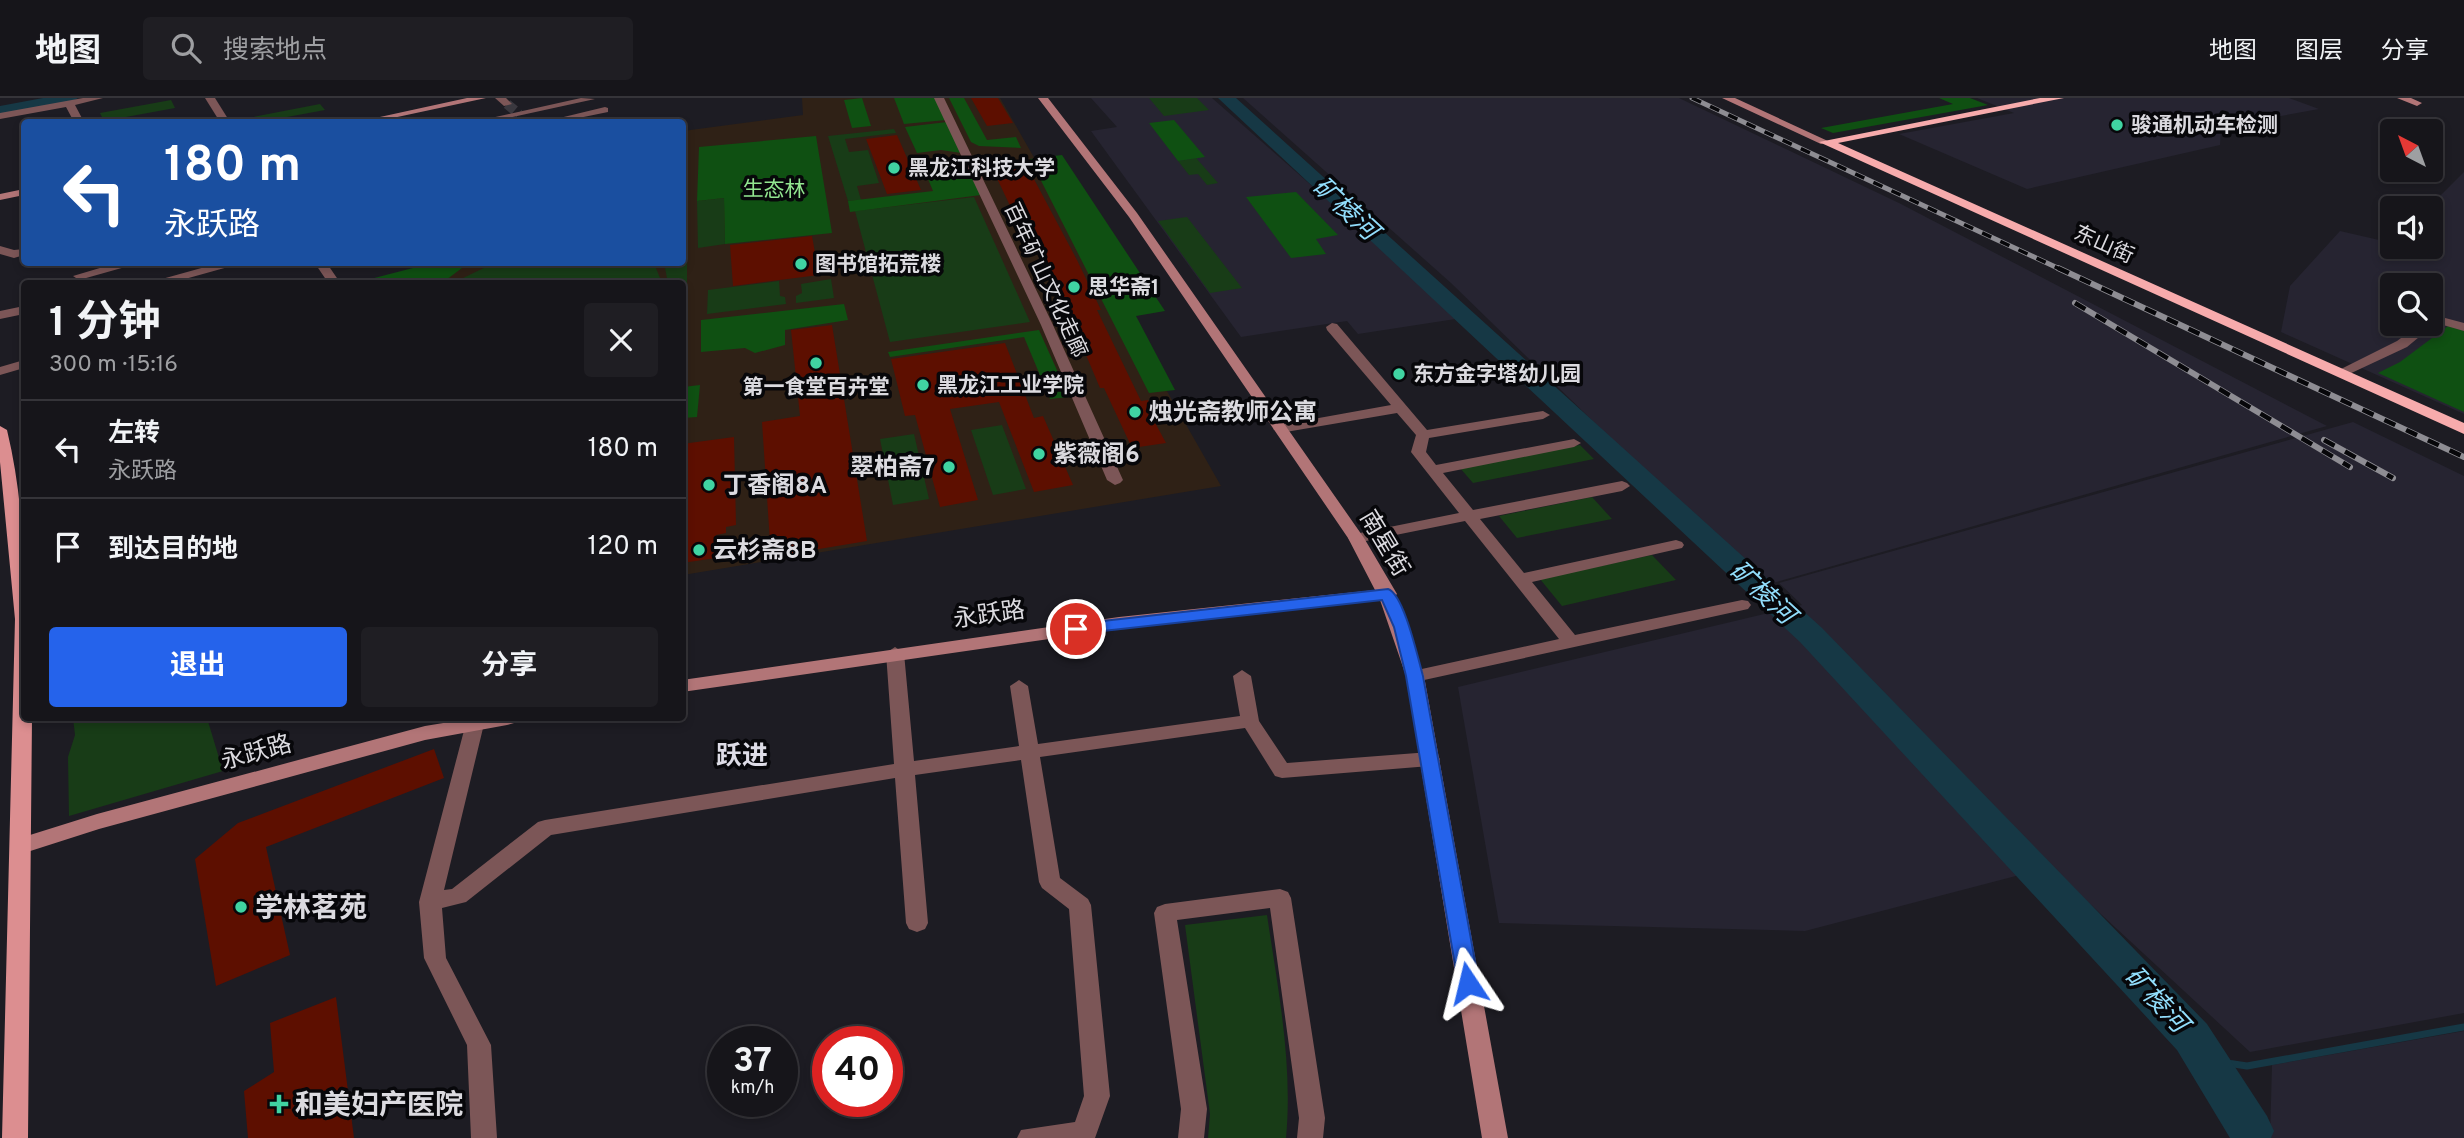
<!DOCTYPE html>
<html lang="zh">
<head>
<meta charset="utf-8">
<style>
	:root { --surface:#16151a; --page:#1f1e23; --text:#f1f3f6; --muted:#9e9fa2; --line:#353439; --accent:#2563eb }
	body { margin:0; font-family:Overpass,"Noto Sans SC",sans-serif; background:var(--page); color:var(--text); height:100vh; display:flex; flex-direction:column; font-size:26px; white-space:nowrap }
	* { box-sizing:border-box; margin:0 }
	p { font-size:23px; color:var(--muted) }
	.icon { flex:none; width:38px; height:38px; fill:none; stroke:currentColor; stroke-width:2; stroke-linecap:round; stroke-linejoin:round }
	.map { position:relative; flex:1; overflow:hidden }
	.panel { position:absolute; left:21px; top:182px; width:665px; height:441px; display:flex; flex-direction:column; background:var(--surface); border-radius:7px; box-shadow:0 4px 10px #0003,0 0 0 2px var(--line) }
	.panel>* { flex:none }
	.top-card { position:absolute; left:21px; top:21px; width:665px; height:147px; border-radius:7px; box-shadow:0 4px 10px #0003,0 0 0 2px var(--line); background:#1a4fa0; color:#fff; overflow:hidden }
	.needle { width:46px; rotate:319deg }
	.buttons { position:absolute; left:2380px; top:21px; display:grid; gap:14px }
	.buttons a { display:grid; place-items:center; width:63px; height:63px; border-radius:7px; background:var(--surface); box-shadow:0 4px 10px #0003,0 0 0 2px var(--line); font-size:35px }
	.speed { position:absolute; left:707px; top:928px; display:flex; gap:14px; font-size:35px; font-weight:700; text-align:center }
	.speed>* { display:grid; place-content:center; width:91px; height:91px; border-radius:50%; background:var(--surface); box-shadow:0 4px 10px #0003,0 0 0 2px var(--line); line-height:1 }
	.speed small { font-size:18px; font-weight:400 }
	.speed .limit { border:10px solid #d22; background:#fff; color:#111 }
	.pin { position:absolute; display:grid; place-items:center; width:60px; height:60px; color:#fff; margin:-30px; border:4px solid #fff; border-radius:50%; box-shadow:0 2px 7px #0007 }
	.me { position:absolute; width:77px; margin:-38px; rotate:350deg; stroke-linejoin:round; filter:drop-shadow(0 0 5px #0008) }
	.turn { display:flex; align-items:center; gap:24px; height:147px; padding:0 28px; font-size:32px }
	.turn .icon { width:91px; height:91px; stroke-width:2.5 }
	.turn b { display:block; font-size:49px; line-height:60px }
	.round { display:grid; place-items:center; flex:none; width:74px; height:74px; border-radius:7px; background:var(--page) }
	.summary { display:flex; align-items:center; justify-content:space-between; height:119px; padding:0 28px }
	h1 { font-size:42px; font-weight:700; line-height:52px }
	.cta { display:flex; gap:14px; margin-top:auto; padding:14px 28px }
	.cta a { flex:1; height:80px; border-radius:7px; background:var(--accent); color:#fff; font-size:28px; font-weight:700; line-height:80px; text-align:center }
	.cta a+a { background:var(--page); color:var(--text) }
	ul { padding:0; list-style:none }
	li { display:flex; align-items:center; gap:21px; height:98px; padding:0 28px; border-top:2px solid var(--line) }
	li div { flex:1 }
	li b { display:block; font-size:26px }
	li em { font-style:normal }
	header { display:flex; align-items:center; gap:42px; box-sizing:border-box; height:98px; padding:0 35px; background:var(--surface); border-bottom:2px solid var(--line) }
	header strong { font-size:33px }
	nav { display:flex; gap:38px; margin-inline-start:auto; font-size:24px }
	.search { width:490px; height:63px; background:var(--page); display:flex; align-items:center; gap:18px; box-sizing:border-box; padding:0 24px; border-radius:7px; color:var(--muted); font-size:26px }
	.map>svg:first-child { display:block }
	.built { fill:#262431; fill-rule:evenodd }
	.education { fill:#2f2116 }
	.green { fill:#183c17 }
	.forest { fill:#0f5012 }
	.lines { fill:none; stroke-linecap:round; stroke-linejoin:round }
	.stream { stroke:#163845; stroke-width:7 }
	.river { fill:#163845; fill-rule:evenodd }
	.building { fill:#5d0f00 }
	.street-tunnel { stroke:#3a383f; stroke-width:10; stroke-dasharray:10 5; stroke-linecap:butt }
	.street { fill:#7c5657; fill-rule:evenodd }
	.secondary { fill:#b27577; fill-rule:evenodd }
	.primary { fill:#dc8e90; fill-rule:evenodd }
	.highway { fill:#f7abac; fill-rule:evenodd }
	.rail-far1-casing { stroke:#8e8d93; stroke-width:5 }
	.rail-casing { stroke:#8e8d93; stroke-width:6 }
	.rail-far1 { stroke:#07070a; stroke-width:3.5; stroke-dasharray:10; stroke-linecap:butt }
	.rail { stroke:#07070a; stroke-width:4.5; stroke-dasharray:12; stroke-linecap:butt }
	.route { fill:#2563eb; stroke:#184099; stroke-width:2 }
	.poi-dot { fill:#40d4a2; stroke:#07070a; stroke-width:2.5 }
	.labels { text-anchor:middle; stroke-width:7; stroke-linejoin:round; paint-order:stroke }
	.far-poi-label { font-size:21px; font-weight:bold; fill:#dbdadf; stroke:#07070a; text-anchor:start }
	.far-park-label { font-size:21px; fill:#93e790; stroke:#07070a }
	.far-street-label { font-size:21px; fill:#dbdadf; stroke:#07070a }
	.poi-label { font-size:24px; font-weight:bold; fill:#dbdadf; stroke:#07070a; text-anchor:start }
	.street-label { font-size:24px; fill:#dbdadf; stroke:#07070a }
	.water-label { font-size:26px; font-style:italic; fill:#91ddfb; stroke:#07070a }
	.neighbourhood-label { font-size:26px; font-weight:bold; fill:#dddce6; stroke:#07070a }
	.near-poi-label { font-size:28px; font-weight:bold; fill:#dbdadf; stroke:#07070a; text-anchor:start }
</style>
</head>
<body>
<header>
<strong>地图</strong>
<div class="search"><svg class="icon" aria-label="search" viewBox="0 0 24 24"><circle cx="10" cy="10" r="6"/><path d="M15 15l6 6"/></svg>搜索地点</div>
<nav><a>地图</a><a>图层</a><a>分享</a></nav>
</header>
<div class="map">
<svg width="2464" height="1040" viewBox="0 0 2464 1040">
	<rect width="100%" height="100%" fill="#1d1c23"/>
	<path class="built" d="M1091,0H1212L1462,220L1358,236L1347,223L1241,239L1091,33L1117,29Z
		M1243,0H1679L1899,105L2327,328L1762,488L1451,185Z
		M1977,0H2289L2319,11L2221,29L2220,47L2027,91L1899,36L2014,15Z
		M2464,74V316L2281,234L2290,188L2340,133L2392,145V149H2431V110H2428ZM2392,187H2431V226H2392Z
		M2353,324L2464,378V915L2250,954L2050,769L1805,833L1499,825L1458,589L1802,507L1779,485Z
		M2464,933V1040H2270L2272,967Z"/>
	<path class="education" d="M802,0H1000L1221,388L683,477L682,186H355L436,165L682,164L683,33L803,17Z"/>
	<path class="green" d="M1149,0H1197L1209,12L1164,18Z
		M171,2L175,10L104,23L100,15Z
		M320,6L325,12L260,24H251L248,20Z
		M894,31L896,35L845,41L849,54L868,52L879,85L857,88L861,102L848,103L828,38Z
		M1197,60V61L1218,85L1207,87L1198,76L1189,77L1178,63Z
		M974,99L1030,224L890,244L855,113Z
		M724,100L725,146L698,150L697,103Z
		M1187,119L1242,190L1210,195L1158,123Z
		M683,134H687V218H683L682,186L668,185L664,165L682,164Z
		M496,164L654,165L662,185H460L461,181Z
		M831,181L834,200L796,205V198L802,195L801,186Z
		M779,183L780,198L785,199L786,206L707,216L708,192Z
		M1002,327L1026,391L993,397L971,332Z
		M914,336L929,401L893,407L880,341Z
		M1580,347L1594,361L1473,385L1460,370Z
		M1592,399L1612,421L1517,440L1499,418Z
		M1652,457L1676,482L1562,508L1540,481Z
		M73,620H207L223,673L69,718L68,659L75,637Z
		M1267,817C1278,891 1293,966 1286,1040H1208L1210,1016L1185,827Z"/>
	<path class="forest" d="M862,0L871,28L852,30L844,2Z
		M894,0H936L946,22L904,26Z
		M949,0H964L987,42L1016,39L1021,50L979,48L971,44Z
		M1939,0H1970L1988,7L1833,35L1821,30L1953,6Z
		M1174,22L1205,59L1178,63L1149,25Z
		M947,24L961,55L941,52L917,55L905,29Z
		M816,38L832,135L725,146L724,100L697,103L699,49Z
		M1062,57L1165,213L1136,218L1175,292L1149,295L1030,61Z
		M963,60L981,97L850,114L848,103L933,93L923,69Z
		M1296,94L1338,137L1316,141L1326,156L1291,160L1246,99Z
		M436,164L479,165L462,170L442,185H355Z
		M844,206L848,222L785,232V247L755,255L745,250L701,254V222Z
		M2448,228L2464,233V314L2378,275L2400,264Z
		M1039,232L1069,299L1050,301L1024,239L890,259L888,254Z
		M700,287L697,319L683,320V289Z"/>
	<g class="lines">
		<path class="stream" d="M2207,962L2247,968L2464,929
			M2251,1033L2260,1040"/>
		<path class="river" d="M43,0H78L70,5L0,18V8Z
			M1218,0H1236L1822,530L2207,926L2267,1018L2274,1033L2271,1040H2230L2177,952L1800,544Z"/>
	</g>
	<path class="building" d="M971,0H998L1013,25L987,28Z
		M897,37L921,92L887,96L866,41Z
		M1027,68L1077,162L1101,212H1097L1141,303L1148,302L1156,318L1152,319L1166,345L1132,350L1104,290H1100L1042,153L1032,154L993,72Z
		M812,138L819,177L733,188L730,147Z
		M832,227L867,443L771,459L762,324L800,318L791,232Z
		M1005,245L1034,320L1043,318L1073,387L1034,394L999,304L950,311L978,402L940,409L915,317L905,318L891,261Z
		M734,339L736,427L726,429V435L716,437V460L682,465V346Z
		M434,651L444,680L266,749L290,857L216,888L195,761L238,725Z
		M336,899L354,1040H248L244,993L274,974L270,925Z"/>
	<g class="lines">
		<path class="street-tunnel" d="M507,6L519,16"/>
		<path class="street" d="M83,0H103L75,7L84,24H74L66,9L0,21V15Z
			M205,0H215L230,24H220Z
			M495,0H506L512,6L504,8Z
			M581,0L595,1L490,24H473Z
			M934,0H944L1053,227L1123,382L1120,385L1115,387L1107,382L1041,227Z
			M605,9L608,10V14L559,24H543Z
			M0,148L14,152L24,151V157L14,160L0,156Z
			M120,164H143L79,182L73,178Z
			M223,164H246L167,186H144Z
			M314,164H326L341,186H329Z
			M24,208V216L0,221V213Z
			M2434,217L2464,225V233L2436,225L2407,249L2345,278L2340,279L2333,275L2397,243L2420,226H2431V218Z
			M1332,225L1337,226L1427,332L1543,313L1550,317L1543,321L1429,340L1426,354L1436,367L1574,341L1581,345L1574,349L1443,375L1473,412L1622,383L1627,385L1630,388L1622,393L1480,421L1524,475L1676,442L1682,444L1684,447L1682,450L1532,484L1575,537L1742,502L1748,503L1751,507L1748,511L1415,584L1408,582L1406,578L1408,574L1559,541L1465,423L1356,445L1350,443L1348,440L1350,437L1459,415L1411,354L1416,337L1397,315L1280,335L1273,331L1280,327L1391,307L1327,232L1326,229Z
			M24,262V270L0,277V269Z
			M895,549L904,555L914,663L1019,648L1010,588L1019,582L1028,588L1038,646L1240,618L1233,578L1242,572L1251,578L1259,623L1287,665L1430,654L1437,656L1440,661L1437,666L1430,668L1282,680L1275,678L1245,630L1040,659L1060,780L1088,801L1091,807L1110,998L1095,1040H1017L1021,1032L1075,1024L1084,998L1069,811L1042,790L1039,784L1021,662L915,677L928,825L925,831L917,834L909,831L906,825L895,680L551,737L466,804L442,810L446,860L491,947L497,1040H471L467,947L424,860L419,804L467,621H481L484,626L444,792L452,791L538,724L545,722L894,666L886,555Z
			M1280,791L1288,794L1291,800L1325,1020L1323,1040H1297L1299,1020L1270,810L1177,822L1207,1011L1204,1040H1178L1181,1011L1154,815L1157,809L1165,806Z"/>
		<path class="secondary" d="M467,0H486L374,24H357Z
			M1038,0H1048L1137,115L1364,440L1397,496L1395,498L1424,578L1508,1040H1482L1406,578L1380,502L1119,531L682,594V582L1119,519L1375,492L1348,440L1129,119Z
			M1722,0H1735L1830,44L1821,46Z
			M2397,0H2411L2422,5L2417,8Z
			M24,91V97L0,102V96Z
			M474,620H517L514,625L507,627L425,642L99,731L21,756L14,754L10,748L14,742L97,716L425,628Z"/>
		<path class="primary" d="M0,328L7,332C30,427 24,522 24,620H32L28,1040H2L15,521L0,364Z"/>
		<path class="highway" d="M2040,0H2064L1838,45L2464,325V336L1819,44Z"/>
		<defs>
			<path id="rail-far1" d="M1692,0L2062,172"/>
			<path id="rail" d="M2058,170L2464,359
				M2075,205L2350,369
				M2324,342L2393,380"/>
		</defs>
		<use href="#rail-far1" class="rail-far1-casing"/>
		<use href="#rail" class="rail-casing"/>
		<use href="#rail-far1" class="rail-far1"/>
		<use href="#rail" class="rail"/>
	</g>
	<path class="route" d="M1388,491C1404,496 1418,561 1423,578L1479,885L1476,892L1468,894L1461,892L1458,885L1406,578L1394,529L1382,502L1076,536L1068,531L1076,526Z"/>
	<g class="poi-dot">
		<circle cx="2117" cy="27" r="7"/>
		<circle cx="894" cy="70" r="7"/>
		<circle cx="801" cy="166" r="7"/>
		<circle cx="1074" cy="189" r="7"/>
		<circle cx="816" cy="265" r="7"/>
		<circle cx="1399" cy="276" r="7"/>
		<circle cx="923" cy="287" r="7"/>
		<circle cx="1135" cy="314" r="7"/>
		<circle cx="1039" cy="356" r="7"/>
		<circle cx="949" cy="369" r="7"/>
		<circle cx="709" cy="387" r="7"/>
		<circle cx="699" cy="452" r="7"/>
		<circle cx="241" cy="809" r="7"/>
		<path d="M275.5 995.5h7v7h7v7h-7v7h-7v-7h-7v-7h7z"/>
	</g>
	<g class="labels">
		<g class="far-poi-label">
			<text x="2131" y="34">骏通机动车检测</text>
			<text x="908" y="77">黑龙江科技大学</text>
			<text x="815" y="173">图书馆拓荒楼</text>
			<text x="1088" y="196">思华斋1</text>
			<text x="1413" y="283">东方金字塔幼儿园</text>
			<text x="937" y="294">黑龙江工业学院</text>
			<text x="816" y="296" text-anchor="middle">第一食堂百卉堂</text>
		</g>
		<g class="far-park-label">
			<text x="774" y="98">生态林</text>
		</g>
		<g class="far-street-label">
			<text transform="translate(2104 146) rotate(24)" y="7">东山街</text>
			<text transform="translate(1046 182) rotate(65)" y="7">百年矿山文化走廊</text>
		</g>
		<g class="poi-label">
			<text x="1149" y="322">烛光斋教师公寓</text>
			<text x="1053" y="364">紫薇阁6</text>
			<text x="935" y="377" text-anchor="end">翠柏斋7</text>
			<text x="723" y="395">丁香阁8A</text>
			<text x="713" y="460">云杉斋8B</text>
		</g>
		<g class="street-label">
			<text transform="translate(1385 445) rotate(59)" y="8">南星街</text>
			<text transform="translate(989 516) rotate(-8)" y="8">永跃路</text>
			<text transform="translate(256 654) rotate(-15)" y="8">永跃路</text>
		</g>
		<g class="water-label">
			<text transform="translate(1346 110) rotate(43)" y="9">矿棱河</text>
			<text transform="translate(1763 494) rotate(43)" y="9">矿棱河</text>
			<text transform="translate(2157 901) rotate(47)" y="9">矿棱河</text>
		</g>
		<g class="neighbourhood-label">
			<text x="742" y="666">跃进</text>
		</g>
		<g class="near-poi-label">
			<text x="255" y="819">学林茗苑</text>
			<text x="295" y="1016">和美妇产医院</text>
		</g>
	</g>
</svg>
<div class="buttons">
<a><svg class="needle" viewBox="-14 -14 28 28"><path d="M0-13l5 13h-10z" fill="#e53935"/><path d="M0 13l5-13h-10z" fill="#9e9fa2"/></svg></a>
<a><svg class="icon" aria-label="sound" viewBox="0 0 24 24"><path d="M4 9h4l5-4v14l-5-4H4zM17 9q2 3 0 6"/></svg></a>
<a><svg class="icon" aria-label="search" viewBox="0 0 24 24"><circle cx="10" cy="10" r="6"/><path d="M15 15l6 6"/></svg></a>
</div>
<div class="speed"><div>37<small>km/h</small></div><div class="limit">40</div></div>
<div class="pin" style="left:1076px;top:531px;background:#d93025"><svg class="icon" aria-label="arrive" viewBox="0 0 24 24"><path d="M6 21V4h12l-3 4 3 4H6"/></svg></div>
<svg class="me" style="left:1468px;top:885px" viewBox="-20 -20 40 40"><path d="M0-17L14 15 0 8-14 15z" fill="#2563eb" stroke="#fff" stroke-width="4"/></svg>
<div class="top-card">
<div class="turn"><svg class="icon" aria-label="left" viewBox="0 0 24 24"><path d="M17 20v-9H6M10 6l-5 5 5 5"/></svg><div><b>180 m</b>永跃路</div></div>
</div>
<section class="panel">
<div class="summary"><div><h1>1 分钟</h1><p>300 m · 15:16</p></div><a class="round"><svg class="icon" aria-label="close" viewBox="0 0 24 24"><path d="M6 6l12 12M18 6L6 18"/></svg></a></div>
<ul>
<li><svg class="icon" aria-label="left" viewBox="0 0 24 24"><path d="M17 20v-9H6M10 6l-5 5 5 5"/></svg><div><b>左转</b><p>永跃路</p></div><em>180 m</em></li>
<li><svg class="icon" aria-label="arrive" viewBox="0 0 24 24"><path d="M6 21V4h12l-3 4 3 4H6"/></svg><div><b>到达目的地</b></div><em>120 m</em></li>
</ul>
<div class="cta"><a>退出</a><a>分享</a></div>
</section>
</div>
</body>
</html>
